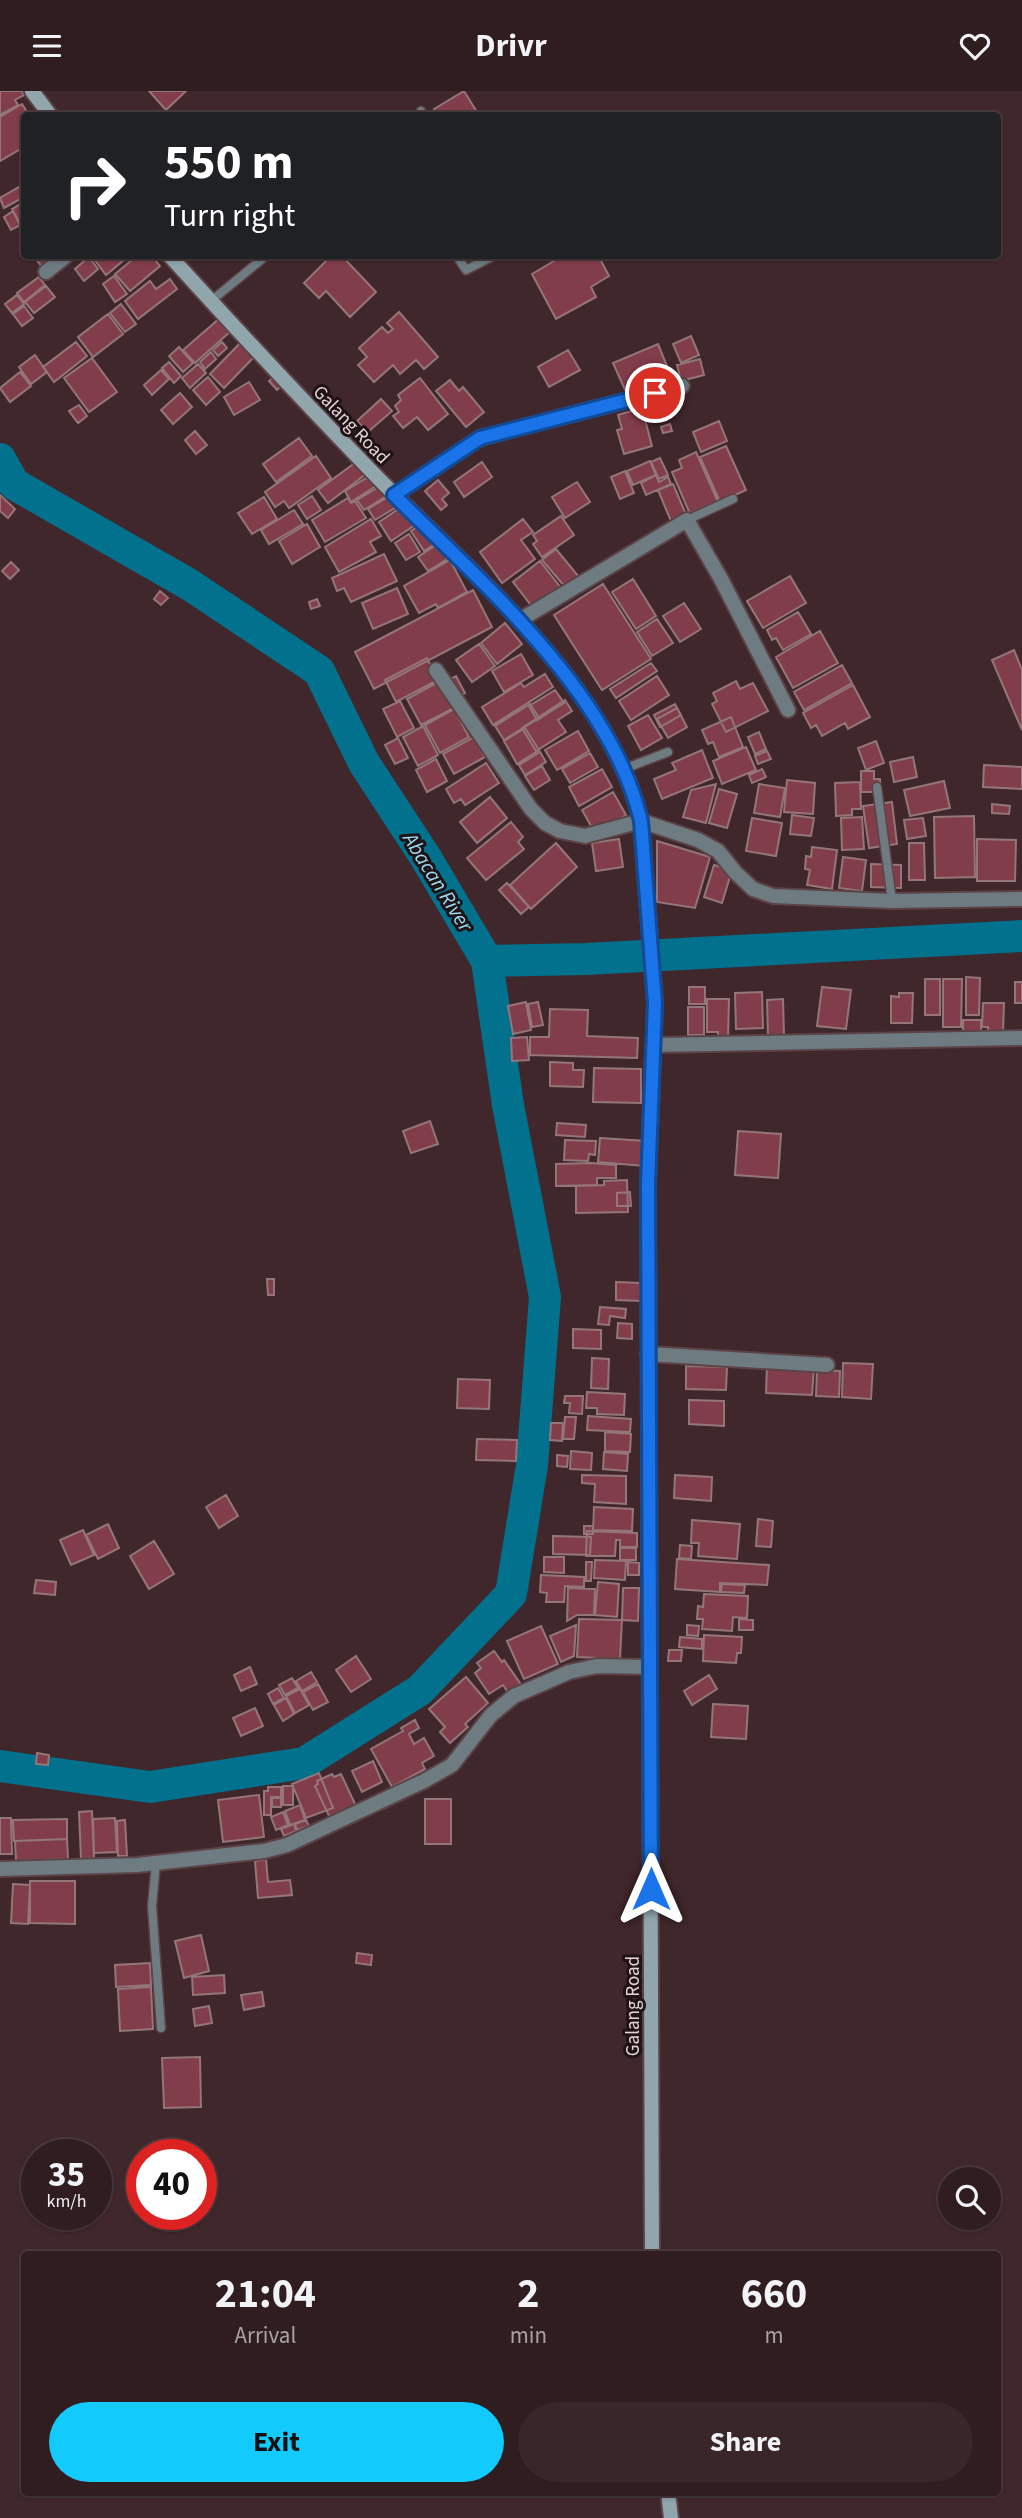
<!DOCTYPE html>
<html lang="en">
<head>
<meta charset="utf-8">
<style>
	:root { --surface:#301d20; --page:#382629; --text:#f1f3f6; --muted:#a8a2a5; --line:#4b3b3e; --accent:#12cafb }
	body { margin:0; font-family:"Source Sans 3",sans-serif; background:var(--page); color:var(--text); height:100vh; display:flex; flex-direction:column; font-size:26px; white-space:nowrap }
	* { box-sizing:border-box; margin:0 }
	p { font-size:23px; color:var(--muted) }
	.icon { flex:none; width:38px; height:38px; fill:none; stroke:currentColor; stroke-width:2; stroke-linecap:round; stroke-linejoin:round }
	.map { position:relative; flex:1; overflow:hidden }
	.details { position:absolute; left:21px; top:2160px; width:980px; height:245px; display:flex; flex-direction:column; background:var(--surface); border-radius:7px; box-shadow:0 2px 5px #0004,0 0 0 2px var(--line) }
	.details>* { flex:none }
	.banner { position:absolute; left:21px; top:21px; width:980px; height:147px; border-radius:7px; box-shadow:0 2px 5px #0004,0 0 0 2px var(--line); background:#202124; color:#fff; overflow:hidden }
	.fabs { position:absolute; left:938px; top:2076px; display:grid; gap:14px }
	.fabs a { display:grid; place-items:center; width:63px; height:63px; border-radius:50%; background:var(--surface); box-shadow:0 2px 5px #0004,0 0 0 2px var(--line); font-size:35px }
	.speed { position:absolute; left:21px; top:2048px; display:flex; gap:14px; font-size:35px; font-weight:700; text-align:center }
	.speed>* { display:grid; place-content:center; width:91px; height:91px; border-radius:50%; background:var(--surface); box-shadow:0 2px 5px #0004,0 0 0 2px var(--line); line-height:1 }
	.speed small { font-size:18px; font-weight:400 }
	.speed .limit { border:10px solid #d22; background:#fff; color:#111 }
	.pin { position:absolute; display:grid; place-items:center; width:60px; height:60px; color:#fff; margin:-30px; border:4px solid #fff; border-radius:50%; box-shadow:0 2px 7px #0007 }
	.me { position:absolute; width:77px; margin:-38px; rotate:0deg; stroke-linejoin:round; filter:drop-shadow(0 0 5px #0008) }
	.turn { display:flex; align-items:center; gap:24px; height:147px; padding:0 28px; font-size:32px }
	.turn .icon { width:91px; height:91px; stroke-width:2.5 }
	.turn b { display:block; font-size:49px; line-height:60px }
	.eta { display:flex; justify-content:space-evenly; align-items:center; height:119px; text-align:center }
	.eta b { font-size:42px; font-weight:700; line-height:49px }
	.primary-button { display:flex; gap:14px; margin-top:auto; padding:14px 28px }
	.primary-button a { flex:1; height:80px; border-radius:42px; background:var(--accent); color:#111; font-size:28px; font-weight:700; line-height:80px; text-align:center }
	.primary-button a+a { background:var(--page); color:var(--text) }
	header { display:flex; justify-content:space-between; align-items:center; height:91px; padding:0 28px; background:var(--surface); font-size:32px; font-weight:700 }
	.map>svg:first-child { display:block }
	.lines { fill:none; stroke-linecap:round; stroke-linejoin:round }
	.river { stroke:#01718e; stroke-width:32 }
	.building { fill:#823d4b; stroke:#94767a; stroke-width:2 }
	.lane-casing { stroke:#5b4347; stroke-width:11 }
	.street-casing { stroke:#5b4347; stroke-width:18 }
	.secondary-casing { stroke:#5b4347; stroke-width:18 }
	.lane { stroke:#6e7b80; stroke-width:8 }
	.street { stroke:#6e7b80; stroke-width:14 }
	.secondary { stroke:#91a5ad; stroke-width:14 }
	.route-casing { stroke:#114b97; stroke-width:18 }
	.route { stroke:#1a73e8; stroke-width:12 }
	.labels { text-anchor:middle; stroke-width:6; stroke-linejoin:round; paint-order:stroke }
	.street-label { font-size:19px; fill:#e6d5d7; stroke:#1f1315 }
	.water-label { font-size:21px; font-style:italic; fill:#99dbf4; stroke:#1f1315 }
</style>
</head>
<body>
<header><svg class="icon" aria-label="menu" viewBox="0 0 24 24"><path d="M4 6h16M4 12h16M4 18h16"/></svg>Drivr<svg class="icon" aria-label="heart" viewBox="0 0 24 24"><path d="M12 20l-8-8c-3-5 5-10 8-4 3-6 11-1 8 4z"/></svg></header>
<div class="map">
<svg width="1022" height="2427" viewBox="0 0 1022 2427">
	<rect width="100%" height="100%" fill="#40272b"/>
	<g class="lines">
		<path class="river" d="M0,368L14,393L190,494L319,580L364,672L426,767L487,870L508,1014L545,1206L532,1374L511,1503L420,1599L304,1672L150,1696L0,1675
			M487,870L587,868L1022,845"/>
	</g>
	<path class="building" d="M0,0H22L24,4L15,9L18,14L0,24Z
		M149,0H186L166,19Z
		M464,0L477,21L470,24H438L434,18Z
		M22,13L29,24H24V56L0,70V26Z
		M24,93V106L4,117L0,107Z
		M24,111V140L12,118Z
		M13,120L20,134L11,139L4,126Z
		M33,164H57L42,176Z
		M91,164H130L106,184Z
		M138,164H151L160,175L130,200L115,183Z
		M332,164H341L376,201L350,226L326,200L319,207L304,192Z
		M564,164H573L575,168L582,164H598L609,185L591,196L596,206L556,228L532,183Z
		M89,166L98,178L84,190L75,178Z
		M114,185L127,203L115,211L103,193Z
		M39,186L45,194L24,211L17,202Z
		M170,188L177,198L138,228L125,210L150,190L156,198Z
		M46,195L55,206L34,222L25,211Z
		M17,204L24,213L12,222L5,213Z
		M121,213L136,233L125,241L110,222Z
		M24,215L33,227L22,235L13,223Z
		M399,221L438,266L424,278L416,269L400,283L393,274L374,291L358,274L367,266L359,257L382,236L388,242L393,238L387,232Z
		M108,223L123,243L93,266L78,246Z
		M220,227L231,240L195,272L183,259Z
		M691,245L699,264L681,272L673,253Z
		M243,249L257,263L224,297L210,283Z
		M76,251L87,265L54,291L43,276Z
		M222,251L227,257L218,265L213,259Z
		M658,253L669,280L625,299L613,272Z
		M179,256L193,272L183,281L169,265Z
		M568,259L580,279L549,296L538,276Z
		M211,261L216,268L205,278L200,271Z
		M35,264L47,281L31,293L19,276Z
		M92,267L117,301L89,321L64,287Z
		M700,268L704,284L681,290L677,274Z
		M169,271L181,285L174,292L162,277Z
		M198,273L206,282L190,297L182,287Z
		M161,279L169,288L152,304L144,294Z
		M20,281L31,295L10,311L0,297Z
		M277,283L284,292L277,299L269,290Z
		M208,286L220,301L206,314L193,299Z
		M420,287L448,323L428,339L417,326L403,337L393,325L399,321L395,315L401,309L398,304Z
		M450,289L459,300L463,296L484,321L466,336L436,300Z
		M249,291L260,309L234,324L224,306Z
		M180,302L192,316L173,333L161,319Z
		M381,308L392,320L368,341L357,330Z
		M79,314L87,325L78,332L69,320Z
		M642,317L652,355L624,363L617,339L622,338L618,324Z
		M719,330L727,350L701,361L693,341Z
		M670,333L672,340L663,342L661,336Z
		M195,340L207,354L196,363L185,349Z
		M299,347L312,365L276,391L263,373Z
		M726,355L746,399L720,411L700,366Z
		M696,361L718,411L690,423L672,381L682,377L679,369Z
		M316,365L331,387L289,417L284,410L275,416L265,401Z
		M660,367L668,384L659,388L651,371Z
		M650,370L656,384L633,394L627,380Z
		M356,371L366,383L328,412L318,399Z
		M482,371L492,386L464,406L454,391Z
		M625,380L634,402L620,408L611,386Z
		M373,383L379,393L351,411L345,400Z
		M656,384L659,391L668,386L671,393L646,404L641,392Z
		M438,389L449,402L442,408L447,414L441,419L425,400Z
		M577,391L590,411L565,427L552,406Z
		M673,393L688,428L673,435L658,399Z
		M382,394L388,404L364,419L357,409Z
		M393,403L400,414L375,429L368,418Z
		M0,404L15,418L8,427L0,420Z
		M312,405L321,419L307,428L298,414Z
		M264,406L277,428L252,443L238,422Z
		M348,407L351,412L355,410L366,427L325,451L312,429Z
		M403,415L415,434L391,450L379,431Z
		M294,419L303,433L269,453L261,439Z
		M561,425L574,444L542,466L533,453L537,450L533,444Z
		M371,428L381,445L370,451L376,461L339,481L325,456Z
		M523,428L533,441L521,449L535,468L502,492L480,461Z
		M307,433L320,456L292,473L279,450Z
		M422,433L435,453L424,460L411,440Z
		M409,443L420,461L406,469L395,452Z
		M439,452L449,467L428,480L418,466Z
		M556,458L579,486L566,497L542,469Z
		M384,463L397,490L351,511L344,497L337,500L332,487Z
		M450,469L467,501L438,517L436,513L419,522L404,495Z
		M540,470L561,497L534,518L513,491Z
		M11,471L19,479L10,488L2,480Z
		M790,485L806,512L763,537L747,510Z
		M633,488L656,525L636,538L612,501Z
		M603,493L651,568L602,599L554,524Z
		M397,497L408,523L373,538L362,512Z
		M473,499L492,536L374,598L355,561Z
		M160,500L168,507L161,514L154,508Z
		M317,508L320,515L311,518L309,511Z
		M684,512L701,538L680,551L663,525Z
		M798,521L811,543L783,559L776,547L772,549L767,539Z
		M657,528L673,552L652,565L637,541Z
		M505,532L522,553L497,573L481,552Z
		M820,540L838,572L793,597L776,566Z
		M479,553L495,575L472,591L456,569Z
		M1014,559L1022,579V639L992,569Z
		M521,563L533,584L504,601L492,580Z
		M427,567L438,589L396,611L385,589Z
		M651,572L657,580L616,607L610,598Z
		M842,574L852,592L804,619L794,601Z
		M545,583L553,596L493,634L482,616L521,592L524,596Z
		M456,585L465,602L456,607L447,590Z
		M657,585L669,604L631,629L619,610Z
		M440,590L454,617L421,634L407,608Z
		M736,590L740,598L753,592L768,620L726,641L712,613L717,610L713,602Z
		M853,594L870,626L848,638L845,632L822,645L816,634L811,637L803,622Z
		M555,599L564,612L537,629L529,615Z
		M565,609L572,620L558,629L566,641L536,660L522,637Z
		M400,610L414,637L397,646L383,618Z
		M530,613L539,627L504,649L495,635Z
		M675,613L681,624L660,636L654,624Z
		M677,617L687,636L668,647L657,628Z
		M454,618L469,646L440,662L425,634Z
		M648,624L662,647L641,659L628,635Z
		M731,626L743,656L719,666L713,651L708,653L702,639Z
		M423,635L438,664L418,675L403,646Z
		M525,637L539,659L517,673L504,650Z
		M578,640L589,660L557,679L545,659Z
		M759,641L766,658L755,663L748,646Z
		M474,646L485,666L454,683L443,663Z
		M398,647L408,667L395,673L385,654Z
		M876,650L884,672L866,679L858,657Z
		M746,656L756,679L722,693L713,670Z
		M702,659L713,687L662,708L654,688L676,679L672,672Z
		M767,660L771,668L758,673L755,665Z
		M540,661L546,671L525,684L519,674Z
		M590,662L598,676L570,692L562,678Z
		M913,666L917,686L894,691L890,671Z
		M436,668L447,690L427,701L416,679Z
		M486,672L499,692L465,714L461,708L454,712L446,698Z
		M984,674L1022,676V698L983,696Z
		M542,675L550,689L534,699L525,685Z
		M602,678L612,696L579,715L569,696Z
		M762,678L766,686L752,692L749,684Z
		M861,680H874V688H880V701H861Z
		M787,689L815,692L813,723L784,721Z
		M944,690L950,717L910,725L904,699Z
		M860,691L861,718H852V724L836,725L835,692Z
		M716,693L706,732L683,726L691,699Z
		M759,693L785,697L780,726L754,722Z
		M719,698L737,703L727,737L709,732Z
		M613,701L626,724L595,742L582,719Z
		M490,706L507,727L477,752L460,731Z
		M892,711L897,753L869,757L863,715Z
		M992,713L1010,715L1009,723L992,722Z
		M792,724L814,727L811,745L790,743Z
		M974,725L975,786L935,787L934,726Z
		M862,726L864,758L842,759L841,727Z
		M752,727L782,732L776,765L746,760Z
		M923,727L926,745L907,748L904,729Z
		M511,731L523,746L518,751L524,758L486,789L467,767Z
		M619,748L623,776L596,780L592,752Z
		M977,748L1016,749L1015,790H977Z
		M657,750L710,766L695,817L657,811Z
		M556,752L577,776L531,818L510,794Z
		M909,752H924L925,789H909Z
		M812,756L837,759L832,798L807,794L810,779L805,778L806,765L811,766Z
		M843,766L866,769L862,800L839,797Z
		M871,773L901,774V797L871,796Z
		M714,774L732,779L722,812L704,806Z
		M507,792L529,816L521,823L499,799Z
		M966,886L980,887L979,924H966Z
		M925,888H940V924H925Z
		M943,888H962L961,936H943Z
		M1015,891H1022V912H1015Z
		M689,896H705V913H689Z
		M822,896L851,899L846,938L817,935Z
		M762,901L763,937L736,938L735,902Z
		M899,902H913L912,932H891V905L899,906Z
		M707,908H729L728,950L718,949V941H707Z
		M783,908L784,945L768,946L767,909Z
		M526,911L531,939L513,943L508,915Z
		M538,911L543,934L532,936L528,913Z
		M983,912H1004L1003,943H988V936H982Z
		M688,916H704V944H688Z
		M550,918L588,919L587,945L638,947L637,967L530,964V946H549Z
		M963,929H981V941H963Z
		M527,946L529,969L512,970L511,947Z
		M550,971L573,972V979H584L583,996L550,995Z
		M594,977L641,978V1012L593,1011Z
		M430,1030L438,1053L411,1062L403,1040Z
		M557,1032L586,1034L585,1046L556,1044Z
		M738,1040L781,1043L778,1087L735,1084Z
		M600,1047L646,1050L644,1075L598,1071Z
		M565,1049L596,1050L595,1064L589,1063L588,1070L564,1069Z
		M591,1072L616,1074V1087H597V1094L556,1095V1073Z
		M627,1089L628,1121L576,1122V1095L604,1094V1090Z
		M630,1101L631,1115H617V1102Z
		M267,1188H274V1204H268Z
		M616,1191L641,1192V1210L616,1209Z
		M600,1216L626,1218L625,1227L610,1225L609,1234L598,1233Z
		M618,1232L632,1233V1248L617,1247Z
		M573,1238L601,1239V1258L573,1257Z
		M592,1267L609,1268L608,1298L591,1297Z
		M843,1272L873,1273L871,1308L842,1306Z
		M767,1274L814,1276L812,1304L766,1302Z
		M686,1275L727,1276L726,1299L686,1298Z
		M817,1279L840,1280L839,1306L816,1305Z
		M458,1288L490,1289L489,1318L457,1317Z
		M587,1301L625,1303L624,1324L597,1323V1317H586Z
		M565,1305H583L582,1323L569,1322L570,1312H564Z
		M689,1309L724,1310V1335L689,1333Z
		M588,1325L631,1328L630,1341L587,1339Z
		M565,1326H576L574,1348H563Z
		M551,1332H563L562,1350L550,1349Z
		M605,1341L631,1343L630,1361L605,1360Z
		M477,1348L517,1349L516,1370L476,1369Z
		M571,1360L592,1362L591,1379L570,1378Z
		M604,1361L628,1363L627,1380L603,1378Z
		M557,1364L568,1365L567,1376L557,1375Z
		M582,1384L626,1385V1413L594,1411L595,1393L582,1392Z
		M675,1384L712,1386L711,1410L674,1407Z
		M226,1404L238,1425L219,1437L206,1416Z
		M594,1416L633,1418L632,1440L593,1439Z
		M758,1428L773,1430L771,1456L756,1455Z
		M692,1429L740,1433L737,1468L698,1465L699,1452H691Z
		M108,1433L119,1457L98,1468L86,1444Z
		M584,1435H593V1443H584Z
		M83,1439L94,1464L71,1474L60,1449Z
		M587,1440L637,1442V1456H620V1449H616L615,1465H586Z
		M553,1445L591,1446L590,1464L553,1463Z
		M154,1450L174,1483L149,1498L130,1465Z
		M680,1454L692,1455L691,1468L679,1467Z
		M620,1457H636V1469H620Z
		M544,1466H564V1482L544,1481Z
		M677,1468L769,1474L767,1494L720,1492V1501L675,1498Z
		M595,1469L626,1470L625,1489L594,1487Z
		M586,1471H592L591,1490H586Z
		M628,1471L639,1472V1484H628Z
		M541,1484L584,1486V1496L565,1495L564,1511H546L547,1502L540,1501Z
		M36,1489L56,1491L55,1504L34,1502Z
		M598,1491L619,1493L617,1526L595,1524Z
		M722,1493L745,1494L744,1502L721,1501Z
		M568,1497L595,1498L594,1524H577L567,1530Z
		M623,1497H639L638,1530L622,1529Z
		M704,1503L748,1505L747,1527L733,1526L732,1540L702,1538L703,1528H697L698,1515L703,1516Z
		M579,1528L622,1529L620,1568L577,1566Z
		M739,1528L753,1529V1539H739Z
		M576,1534L574,1565L561,1571L550,1545Z
		M687,1534L699,1535L698,1545L687,1544Z
		M541,1535L558,1573L524,1588L507,1550Z
		M704,1544L742,1546L741,1562H737L736,1572L703,1570Z
		M680,1546L702,1548V1558L679,1556Z
		M669,1559H682L681,1570H668Z
		M494,1560L502,1571L504,1569L522,1595L509,1603L503,1594L489,1603L475,1582L481,1577L477,1572Z
		M356,1565L371,1588L351,1601L336,1579Z
		M250,1576L257,1593L241,1600L234,1584Z
		M311,1581L317,1591L302,1600L296,1590Z
		M709,1584L717,1598L692,1614L684,1600Z
		M466,1586L488,1612L465,1633L468,1636L450,1652L440,1641L445,1636L429,1618Z
		M292,1587L298,1597L285,1604L279,1594Z
		M318,1593L328,1611L313,1619L303,1601Z
		M278,1597L284,1607L273,1613L268,1603Z
		M300,1598L309,1614L295,1622L286,1605Z
		M286,1607L294,1623L283,1630L274,1614Z
		M713,1613L748,1615L746,1648L711,1646Z
		M255,1617L263,1635L241,1645L233,1627Z
		M415,1629L419,1637L409,1643L414,1653L424,1647L434,1665L422,1672L425,1678L392,1696L371,1658L403,1640L401,1637Z
		M37,1662L49,1664L48,1674L36,1673Z
		M373,1670L382,1691L362,1701L352,1680Z
		M319,1682L333,1717L306,1727L292,1693Z
		M332,1683L334,1686L341,1683L356,1715L330,1727L315,1695L318,1693L317,1690Z
		M283,1695H293V1714H283Z
		M268,1696H281V1706H271V1724H264V1700H268Z
		M259,1704L264,1746L223,1751L218,1709Z
		M272,1707H281V1716H272Z
		M425,1708H451V1753H425Z
		M300,1714L305,1729L290,1734L285,1720Z
		M92,1720L94,1767L81,1768L79,1721Z
		M283,1721L288,1734L276,1739L271,1726Z
		M0,1727H11L12,1763H0Z
		M115,1727L117,1761L94,1762L93,1728Z
		M67,1728V1748L14,1750L13,1729Z
		M125,1729L127,1765H118L117,1730Z
		M306,1729L309,1735L297,1739L295,1733Z
		M294,1733L296,1740L284,1745L281,1738Z
		M67,1748L68,1768L16,1770L15,1750Z
		M266,1768L268,1791L290,1789L292,1804L258,1807L255,1770Z
		M30,1790H75V1833L30,1832Z
		M13,1793L30,1794L28,1833L11,1832Z
		M201,1844L209,1880L184,1887L175,1850Z
		M357,1862L372,1864L371,1874L356,1872Z
		M150,1872L151,1894L116,1896L115,1874Z
		M224,1884L225,1902L193,1904L192,1886Z
		M151,1896L153,1938L120,1940L118,1898Z
		M262,1901L264,1915L244,1919L241,1904Z
		M209,1915L212,1932L195,1935L193,1918Z
		M200,1966L201,2016L164,2017L162,1967Z"/>
	<g class="lines">
		<defs>
			<path id="lane" d="M419,24L421,20
				M456,164L466,179L495,164
				M211,210L267,164
				M687,429L733,408
				M624,678L668,661
				M877,696L892,810
				M156,1772L152,1815L161,1937"/>
			<path id="street" d="M46,181L67,164
				M394,404L480,347L682,295
				M520,529L687,429L721,488L788,619
				M436,579L531,718L545,732L560,740L585,745L641,730L698,749L718,760L735,781L753,798L773,805L892,810L1022,808
				M655,954L1022,947
				M648,1263L827,1274
				M0,1778L137,1774L264,1760L287,1754L424,1690L452,1674L491,1624L514,1605L569,1581L597,1575L650,1576"/>
			<path id="secondary" d="M32,0L50,24
				M169,164C237,239 306,313 376,385C470,481 609,595 641,730L655,912L648,1094L652,2163
				M668,2401L671,2427"/>
		</defs>
		<use href="#lane" class="lane-casing"/>
		<use href="#street" class="street-casing"/>
		<use href="#secondary" class="secondary-casing"/>
		<use href="#lane" class="lane"/>
		<use href="#street" class="street"/>
		<use href="#secondary" class="secondary"/>
	</g>
	<g class="lines">
		<defs>
			<path id="route" d="M651,1798L648,1094L655,912L641,730C611,602 484,494 394,404L480,347L655,302"/>
		</defs>
		<use href="#route" class="route-casing"/>
		<use href="#route" class="route"/>
	</g>
	<g class="labels">
		<g class="street-label">
			<text transform="translate(352 333) rotate(46)" y="7">Galang Road</text>
			<text transform="translate(632 1915) rotate(-90)" y="7">Galang Road</text>
		</g>
		<g class="water-label">
			<text transform="translate(438 791) rotate(58)" y="7">Abacan River</text>
		</g>
	</g>
</svg>
<div class="fabs">
<a><svg class="icon" aria-label="search" viewBox="0 0 24 24"><circle cx="10" cy="10" r="6"/><path d="M15 15l6 6"/></svg></a>
</div>
<div class="speed"><div>35<small>km/h</small></div><div class="limit">40</div></div>
<div class="pin" style="left:655px;top:302px;background:#d93025"><svg class="icon" aria-label="arrive" viewBox="0 0 24 24"><path d="M6 21V4h12l-3 4 3 4H6"/></svg></div>
<svg class="me" style="left:651px;top:1798px" viewBox="-20 -20 40 40"><path d="M0-17L14 15 0 8-14 15z" fill="#1a73e8" stroke="#fff" stroke-width="4"/></svg>
<div class="banner">
<div class="turn"><svg class="icon" aria-label="right" viewBox="0 0 24 24"><path d="M7 20v-9h11M14 6l5 5-5 5"/></svg><div><b>550 m</b>Turn right</div></div>
</div>
<section class="details">
<div class="eta">
<div><b>21:04</b><p>Arrival</p></div>
<div><b>2</b><p>min</p></div>
<div><b>660</b><p>m</p></div>
</div>
<div class="primary-button"><a>Exit</a><a>Share</a></div>
</section>
</div>
</body>
</html>
